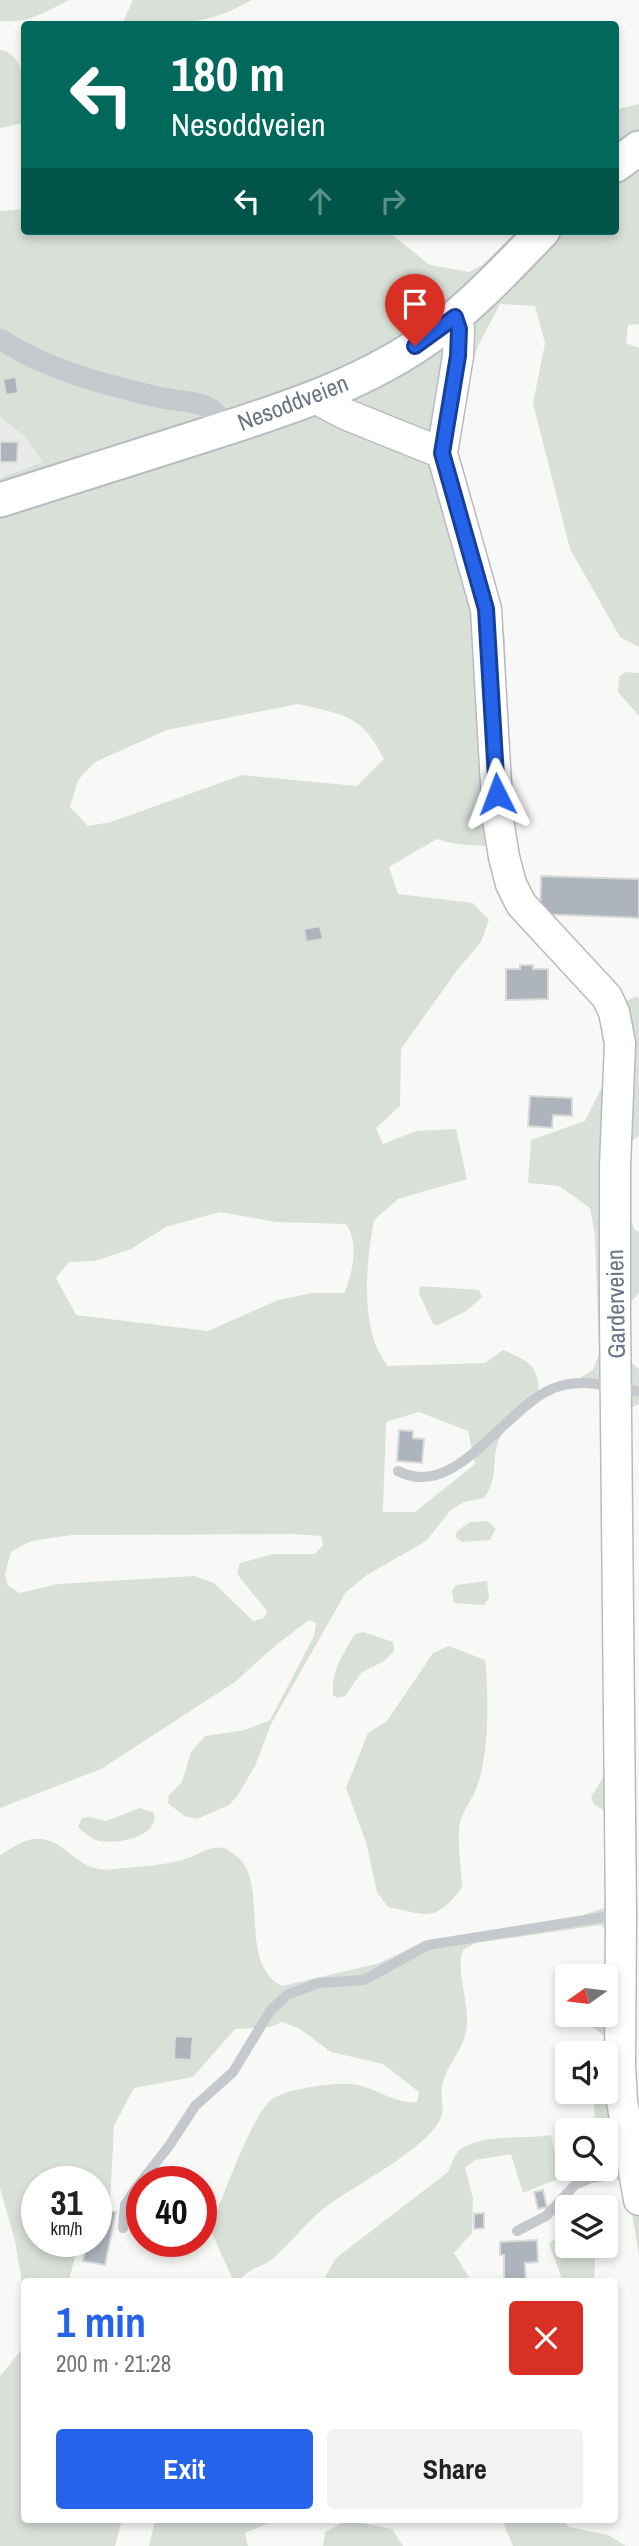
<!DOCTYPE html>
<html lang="en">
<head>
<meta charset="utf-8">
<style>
	:root { --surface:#fff; --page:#f2f2f2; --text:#222; --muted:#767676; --accent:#2563eb }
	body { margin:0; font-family:"Archivo Narrow",sans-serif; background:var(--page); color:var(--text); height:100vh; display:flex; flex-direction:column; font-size:26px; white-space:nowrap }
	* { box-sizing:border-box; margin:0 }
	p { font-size:23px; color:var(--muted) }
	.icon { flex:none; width:38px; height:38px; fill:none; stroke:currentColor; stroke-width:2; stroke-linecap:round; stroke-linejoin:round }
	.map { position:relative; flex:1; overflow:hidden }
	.side { position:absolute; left:21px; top:2278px; width:597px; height:245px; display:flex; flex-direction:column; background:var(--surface); border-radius:7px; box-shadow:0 4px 10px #0003 }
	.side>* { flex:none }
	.top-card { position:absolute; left:21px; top:21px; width:598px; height:214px; border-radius:7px; box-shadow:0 4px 10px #0003; background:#00695c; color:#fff; overflow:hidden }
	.needle { width:46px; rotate:256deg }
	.controls { position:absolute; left:555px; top:1964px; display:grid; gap:14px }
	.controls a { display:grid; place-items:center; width:63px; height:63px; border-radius:7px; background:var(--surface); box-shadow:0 4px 10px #0003; font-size:35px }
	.speed { position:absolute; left:21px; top:2166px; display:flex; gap:14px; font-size:35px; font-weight:700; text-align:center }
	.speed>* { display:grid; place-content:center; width:91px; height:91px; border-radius:50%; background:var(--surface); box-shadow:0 4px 10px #0003; line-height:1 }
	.speed small { font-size:18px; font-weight:400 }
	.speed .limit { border:10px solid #d22; background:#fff; color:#111 }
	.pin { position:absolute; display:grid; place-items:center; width:60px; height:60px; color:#fff; margin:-72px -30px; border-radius:50% 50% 50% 0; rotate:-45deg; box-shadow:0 0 7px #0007 }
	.pin .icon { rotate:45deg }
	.me { position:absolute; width:77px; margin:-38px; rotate:357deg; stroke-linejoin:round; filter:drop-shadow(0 0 5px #0008) }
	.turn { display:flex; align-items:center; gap:24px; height:147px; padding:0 35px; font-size:32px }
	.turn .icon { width:91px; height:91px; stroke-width:2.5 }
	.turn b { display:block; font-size:49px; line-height:60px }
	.lanes { display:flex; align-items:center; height:66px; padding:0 35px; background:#0003; justify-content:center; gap:35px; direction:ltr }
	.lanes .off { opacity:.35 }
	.round { display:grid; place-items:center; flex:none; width:74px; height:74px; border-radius:7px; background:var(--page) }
	.head { display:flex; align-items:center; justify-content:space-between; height:119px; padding:0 35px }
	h1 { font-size:42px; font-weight:800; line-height:52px; color:var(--accent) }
	.button { display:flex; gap:14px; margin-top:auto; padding:14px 35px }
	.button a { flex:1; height:80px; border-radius:7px; background:var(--accent); color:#fff; font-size:28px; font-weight:800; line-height:80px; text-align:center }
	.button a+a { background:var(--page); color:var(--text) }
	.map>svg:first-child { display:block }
	.built { fill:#e9eaea }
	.green { fill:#d9e0d8; fill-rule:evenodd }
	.building { fill:#adb4bb; stroke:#dadbd9; stroke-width:2 }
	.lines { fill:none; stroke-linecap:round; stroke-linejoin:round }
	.secondary-casing { stroke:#b7bbc0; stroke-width:33 }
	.primary-casing { stroke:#b8bbc0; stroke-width:37 }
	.lane { stroke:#c5c8cc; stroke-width:10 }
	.street { stroke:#c5c8cc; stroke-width:21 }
	.secondary { stroke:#fff; stroke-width:30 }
	.primary { stroke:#fff; stroke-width:33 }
	.route-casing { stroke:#184099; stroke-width:18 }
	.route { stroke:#2563eb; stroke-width:12 }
	.labels { text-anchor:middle; stroke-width:7; stroke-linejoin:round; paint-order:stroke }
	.street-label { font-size:24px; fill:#697486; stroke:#fff }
</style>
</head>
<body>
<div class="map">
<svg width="639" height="2546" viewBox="0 0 639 2546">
	<rect width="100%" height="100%" fill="#f8f9f7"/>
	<path class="built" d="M0,417L25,437L43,462L0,478Z"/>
	<path class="green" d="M0,0H69C45,12 27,24 0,21Z
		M133,0H252C207,26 172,25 122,24Z
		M0,50C29,53 24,102 24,123L0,128Z
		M639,104V324L628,325L626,343L639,348V647L620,637L570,549L533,403L545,343L535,306L500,304L477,348L465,391L456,444L461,487L471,506L491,568L505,639L511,848C486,844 461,848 437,839L389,867L398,894L473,903L489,920L481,942L458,969L401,1049L400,1106L376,1128L383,1144L416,1131L456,1129L467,1179L398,1199L374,1220C366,1263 359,1331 388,1366L485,1363L503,1350C533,1363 539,1366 539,1399C528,1410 511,1421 502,1434C489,1454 501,1476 484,1498L464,1502L451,1510L426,1541L367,1575L346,1592L271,1724L255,1766L238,1795L229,1805L197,1819L184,1816L168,1803L169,1795L182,1782L191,1752L205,1736L245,1730L270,1720L314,1636L316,1623L309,1620L276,1645L235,1682L101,1769L0,1808V478L43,462L25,437L0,417V211L24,209V231H387L430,265L469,272L482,265L517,231H616V112L622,108ZM298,704C344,715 361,714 384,759L357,786L242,775L111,822L88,826L70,807L78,780L95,762L167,730ZM220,1212L276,1222L346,1224C359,1242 353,1274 344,1293H312L278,1300L208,1331L76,1315L56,1278L69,1262L95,1261L131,1249L166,1227ZM419,1412L468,1431L475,1464L415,1512H383L386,1422ZM293,1534L321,1536L323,1545L315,1554H273L240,1563L237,1574L267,1611L264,1618L253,1621L214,1583L194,1576L58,1584L20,1593L8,1586L5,1574L11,1552L31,1541L72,1535Z
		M625,672L639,673V716L618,692L619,677Z
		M636,996L639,999V1136L631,1141C625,1171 625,1200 634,1229L639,1232V1293L629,1304L628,1359L639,1369V1404L626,1409L634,2090L639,2142V2256L617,2124L586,2128L595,2120L593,2091H606L605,2038C598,2027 583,2026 576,2014H606L610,1933L601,1925L476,1943L463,1950C456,1972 467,1995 467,2018C468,2050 447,2059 442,2087C440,2096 444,2106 442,2114C434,2147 348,2188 322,2210C307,2222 281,2254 268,2262C254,2270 249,2269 238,2282H234L210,2229C222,2200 251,2116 272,2099C286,2089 333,2082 351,2084C374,2086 393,2104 417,2102L419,2092L383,2064L331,2052L300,2029L282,2022L270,2027L235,2029L193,2077L134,2088L114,2126L110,2204L96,2200V2182H37V2242H78L69,2282H24V2294L15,2241L0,2188V1855C9,1850 23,1840 33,1839C68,1836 75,1875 114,1869C138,1866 166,1866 188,1858C199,1854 211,1845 223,1848C228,1849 237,1856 241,1860C267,1890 239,1965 282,1986L380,1963L424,1941L583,1915L604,1908L611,1897L610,1825L603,1810L594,1804L591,1797L608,1770L605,1390L587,1388L581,1377L593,1370L599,1354L595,1236L590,1208L559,1186L528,1183L531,1140L585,1121L603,1085L604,1013Z
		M420,1286L479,1290L482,1297L466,1311L438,1325L433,1324L419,1293Z
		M488,1521L496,1529L490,1540L462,1542L455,1537L457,1531L470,1522Z
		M487,1581L489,1598L484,1605L454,1603L452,1591L456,1585Z
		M363,1632L393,1642L394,1651L384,1661L361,1673L345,1696L337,1698L333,1695C331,1671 343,1654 355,1634Z
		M449,1646L485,1660C489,1694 489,1751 478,1784C473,1800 461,1811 459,1828C458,1848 461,1868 462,1888C434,1923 428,1915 388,1907L377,1892L366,1842L346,1788L368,1733L387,1721L433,1653Z
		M140,1808L154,1813C160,1837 114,1846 96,1840C89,1837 83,1832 78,1827L82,1818L90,1817L106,1821Z
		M551,2135L560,2178L523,2193L511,2154L475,2160L465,2168L473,2198L472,2233L454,2253L472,2282H322L336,2258L448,2172C452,2164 454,2153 462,2148C489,2133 522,2140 551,2135Z
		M567,2232V2245H596L594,2282H563L549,2243Z
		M24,2347V2520H122L115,2546H0V2376Z
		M155,2520H277L245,2533L248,2546H149Z
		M348,2520L392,2529L403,2546H323L325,2532Z
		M502,2520H563L569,2527L608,2535L626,2546H513Z"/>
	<path class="building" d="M16,377L18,393L6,395L3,379Z
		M0,442H18L17,462H0Z
		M541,876L639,879V918L540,914Z
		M320,926L323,939L306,942L304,929Z
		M520,965H533V969H548V999L506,1000V969H520Z
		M530,1096L572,1098V1116L553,1115L552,1128L528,1126Z
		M399,1430L413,1431V1438L424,1439L422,1463L397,1461Z
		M175,2036L193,2037L191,2060L174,2059Z
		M543,2190L547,2207L538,2209L534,2192Z
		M99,2204L108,2206L107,2210L116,2212L105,2265L83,2261L87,2242H96Z
		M484,2213V2228L474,2229V2214Z
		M537,2240L538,2262L525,2263L526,2282H504V2255H500V2242Z"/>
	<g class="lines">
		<defs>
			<path id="secondary" d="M455,317L459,329L458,356L442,453L486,609L498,819L504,857L511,884L521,904L607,997L614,1012L620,1043L615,1166V1316L621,1915L620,2065L622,2101L639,2200
				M315,398L345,414L442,453"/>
			<path id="primary" d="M616,165L639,148
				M0,500C69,478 139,456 208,434C286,409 368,383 435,333C475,303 509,266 543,231"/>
		</defs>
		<use href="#secondary" class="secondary-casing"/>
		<use href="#primary" class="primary-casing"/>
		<path class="lane" d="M398,1471C458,1503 508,1400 560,1386C587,1378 612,1388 639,1391
			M123,2228L125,2205L136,2188L169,2146L195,2106L233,2072L270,2011L287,1995L318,1983L364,1980L428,1945L618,1915
			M517,2231L546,2216L575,2185L591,2178L632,2172"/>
		<path class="street" d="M0,339C47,370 103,384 157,397C173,401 195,400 209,408C217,413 223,421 228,427"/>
		<use href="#secondary" class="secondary"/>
		<use href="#primary" class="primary"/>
	</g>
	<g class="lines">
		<defs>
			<path id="route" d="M415,346L455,317L459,329L458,356L442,453L486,609L497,794"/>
		</defs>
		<use href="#route" class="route-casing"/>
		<use href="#route" class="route"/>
	</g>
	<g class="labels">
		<g class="street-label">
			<text transform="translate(293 403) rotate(-21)" y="8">Nesoddveien</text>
			<text transform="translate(616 1304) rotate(-91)" y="8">Garderveien</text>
		</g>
	</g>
</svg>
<div class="controls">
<a><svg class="needle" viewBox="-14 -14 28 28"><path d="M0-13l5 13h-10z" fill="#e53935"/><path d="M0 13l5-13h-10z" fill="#767676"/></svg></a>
<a><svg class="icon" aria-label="sound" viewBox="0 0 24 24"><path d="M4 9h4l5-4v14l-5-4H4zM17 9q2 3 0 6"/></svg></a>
<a><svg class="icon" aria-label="search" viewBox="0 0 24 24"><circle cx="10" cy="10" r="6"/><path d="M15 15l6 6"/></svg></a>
<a><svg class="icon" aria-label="layers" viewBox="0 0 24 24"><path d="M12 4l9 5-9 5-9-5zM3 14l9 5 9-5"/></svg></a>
</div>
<div class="speed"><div>31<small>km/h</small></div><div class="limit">40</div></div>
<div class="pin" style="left:415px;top:346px;background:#d93025"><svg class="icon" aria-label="arrive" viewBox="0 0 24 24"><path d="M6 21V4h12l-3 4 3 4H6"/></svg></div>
<svg class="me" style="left:497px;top:794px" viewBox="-20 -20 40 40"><path d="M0-17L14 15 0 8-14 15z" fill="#2563eb" stroke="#fff" stroke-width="4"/></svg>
<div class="top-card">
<div class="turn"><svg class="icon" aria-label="left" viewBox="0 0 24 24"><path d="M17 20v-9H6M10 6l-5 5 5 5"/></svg><div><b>180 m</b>Nesoddveien</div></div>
<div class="lanes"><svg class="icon" aria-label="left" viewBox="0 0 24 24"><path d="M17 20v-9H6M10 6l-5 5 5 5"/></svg><svg class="icon off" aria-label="ahead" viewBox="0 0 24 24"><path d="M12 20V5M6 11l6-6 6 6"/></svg><svg class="icon off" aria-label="right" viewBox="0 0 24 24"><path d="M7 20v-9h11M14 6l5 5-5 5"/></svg></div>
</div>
<section class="side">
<div class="head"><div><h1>1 min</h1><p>200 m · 21:28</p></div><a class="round" style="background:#d93025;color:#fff"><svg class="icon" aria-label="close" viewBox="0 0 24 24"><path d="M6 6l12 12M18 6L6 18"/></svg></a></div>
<div class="button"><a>Exit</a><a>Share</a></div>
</section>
</div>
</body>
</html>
